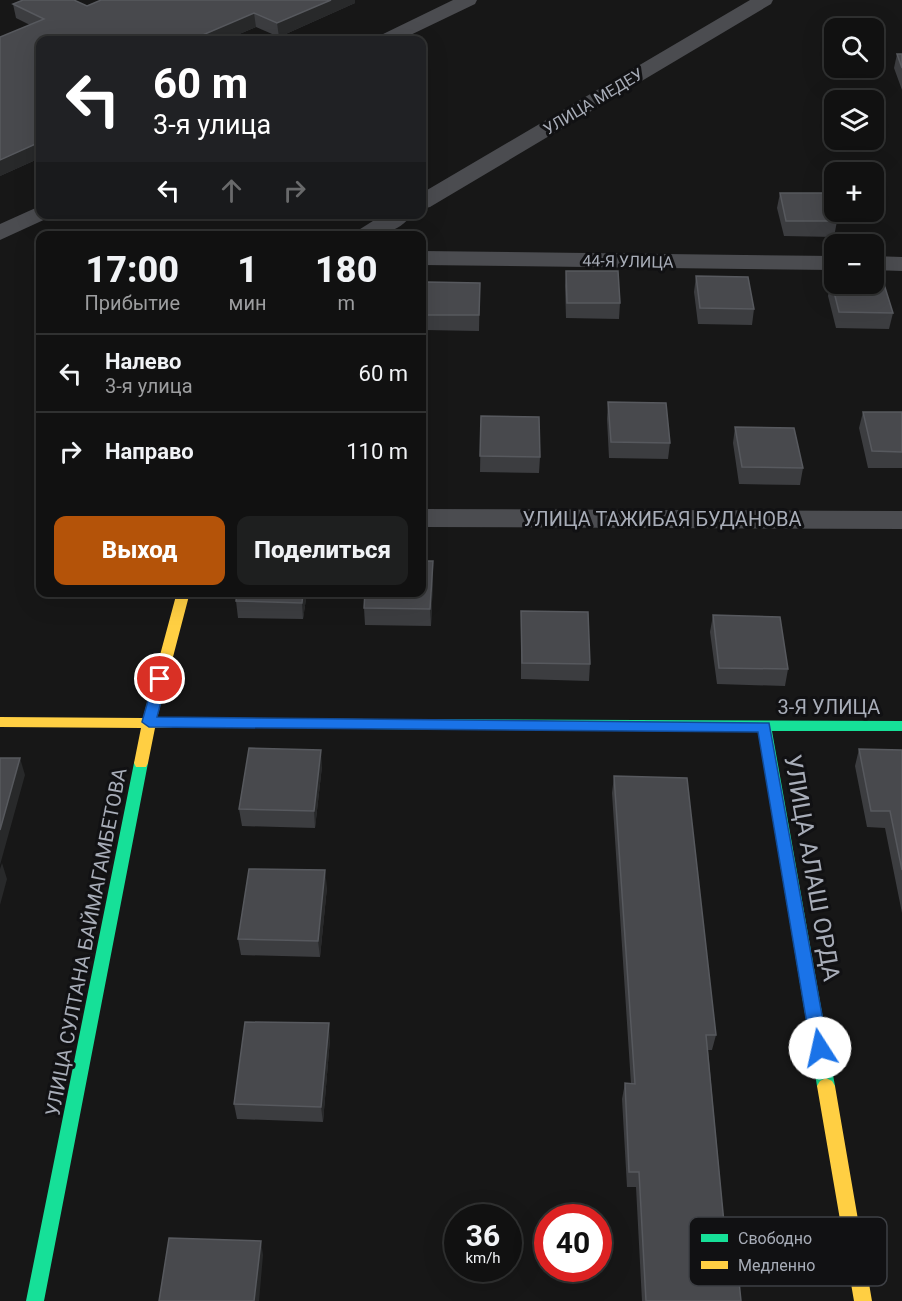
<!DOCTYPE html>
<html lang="ru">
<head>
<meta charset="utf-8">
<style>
	:root { --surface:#111; --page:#1e1f1f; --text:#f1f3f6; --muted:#9c9d9f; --line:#303131; --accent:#b45309 }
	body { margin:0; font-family:Roboto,sans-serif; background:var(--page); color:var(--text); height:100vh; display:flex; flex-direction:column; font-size:22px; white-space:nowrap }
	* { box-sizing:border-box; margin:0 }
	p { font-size:20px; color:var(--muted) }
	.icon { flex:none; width:33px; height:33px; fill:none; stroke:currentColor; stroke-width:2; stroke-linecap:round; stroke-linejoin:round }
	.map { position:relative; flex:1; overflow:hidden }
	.drawer { position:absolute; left:36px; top:231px; width:390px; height:366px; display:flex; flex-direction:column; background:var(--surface); border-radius:12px; box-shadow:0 6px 24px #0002,0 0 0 2px var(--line) }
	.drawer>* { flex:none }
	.hud { position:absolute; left:36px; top:36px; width:390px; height:183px; border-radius:12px; box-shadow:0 6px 24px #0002,0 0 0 2px var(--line); background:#202124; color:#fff; overflow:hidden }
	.fabs { position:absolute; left:824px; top:18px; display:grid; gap:12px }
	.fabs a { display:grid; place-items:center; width:60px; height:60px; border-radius:12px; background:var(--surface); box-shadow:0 6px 24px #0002,0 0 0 2px var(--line); font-size:30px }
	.speed { position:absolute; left:444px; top:1204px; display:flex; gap:12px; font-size:30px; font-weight:700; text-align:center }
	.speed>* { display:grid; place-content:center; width:78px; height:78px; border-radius:50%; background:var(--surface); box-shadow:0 6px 24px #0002,0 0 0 2px var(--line); line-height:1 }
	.speed small { font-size:15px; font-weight:400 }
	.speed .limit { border:9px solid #d22; background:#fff; color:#111 }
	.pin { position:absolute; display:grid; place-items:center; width:51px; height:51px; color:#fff; margin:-26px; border:3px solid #fff; border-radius:50%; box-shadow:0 2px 6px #0007 }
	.me { position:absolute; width:66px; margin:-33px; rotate:350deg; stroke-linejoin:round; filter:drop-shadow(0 0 4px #0008) }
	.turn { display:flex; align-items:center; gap:21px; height:126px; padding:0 18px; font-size:27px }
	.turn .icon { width:78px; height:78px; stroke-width:2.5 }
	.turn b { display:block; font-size:42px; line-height:51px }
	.lanes { display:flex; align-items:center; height:57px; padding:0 18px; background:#0003; justify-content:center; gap:30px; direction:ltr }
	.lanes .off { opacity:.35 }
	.eta { display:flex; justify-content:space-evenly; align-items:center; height:102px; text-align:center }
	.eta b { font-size:36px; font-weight:800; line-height:42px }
	.action { display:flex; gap:12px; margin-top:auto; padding:12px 18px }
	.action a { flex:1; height:69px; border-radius:12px; background:var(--accent); color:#fff; font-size:24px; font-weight:800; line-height:69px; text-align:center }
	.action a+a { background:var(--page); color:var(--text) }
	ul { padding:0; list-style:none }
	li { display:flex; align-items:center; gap:18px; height:78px; padding:0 18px; border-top:2px solid var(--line) }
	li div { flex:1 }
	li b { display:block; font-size:22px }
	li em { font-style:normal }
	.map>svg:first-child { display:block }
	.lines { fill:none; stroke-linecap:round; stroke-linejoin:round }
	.street { fill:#4b4c50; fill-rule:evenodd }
	.fast { fill:#16e098; fill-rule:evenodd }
	.slow { fill:#ffcf43; fill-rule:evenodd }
	.wall { fill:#3c3d40 }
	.shaded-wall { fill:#28292a }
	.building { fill:#48494d; stroke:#57595e; stroke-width:1.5 }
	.route { fill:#1a73e8; stroke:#114b97; stroke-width:1.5 }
	.labels { text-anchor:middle; stroke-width:6; stroke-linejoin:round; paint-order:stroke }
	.far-street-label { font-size:16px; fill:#a8adb8; stroke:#111113 }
	.street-label { font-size:20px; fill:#a8adb8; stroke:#111113 }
	.near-street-label { font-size:24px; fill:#a8adb8; stroke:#111113 }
	.key { fill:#111113; stroke:#3e4045; stroke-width:1.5 }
	.key-label { font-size:16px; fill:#a8adb8 }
</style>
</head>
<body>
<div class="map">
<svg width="902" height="1301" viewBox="0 0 902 1301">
	<rect width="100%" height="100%" fill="#171717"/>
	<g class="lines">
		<path class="street" d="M453,0H477L475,4L400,40H376L379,36Z
			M750,0H773L771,4L430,207L422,209V193Z
			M40,206V214H50L48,218L0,240V224Z
			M384,214H412C399,234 375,236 354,236L357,231Z
			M422,251L834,256V270L422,265Z
			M873,256L902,257V271L873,270Z
			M422,509L902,511V529L422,527Z"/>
		<path class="fast" d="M369,719L902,721V731H772L835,1086L832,1091L826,1094L820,1091L817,1086L758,731L369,729L364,728L362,724L364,720Z
			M141,758L146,759L148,763L44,1301H26L134,763L136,759Z"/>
		<path class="slow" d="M177,592H190L157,718L369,719L374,720L376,724L374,728H155L148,763L146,767H136L134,763L141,728L0,727V717L143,718Z
			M826,1078L832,1081L835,1086L872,1301H854L817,1086L820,1081Z"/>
	</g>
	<path class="wall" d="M101,0H355V3L279,37L256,27L225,40H40V158L0,176L30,25L16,18L13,4L87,6Z
		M897,54H902V90L894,68Z
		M780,193L837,221L834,237L784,236L777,208Z
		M566,271L620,303L619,319L566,318L565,286Z
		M696,276L754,309L752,325L698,324L694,292Z
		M831,280L893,313L889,329L836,328L828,296Z
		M480,283L479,331L425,330V315Z
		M608,402L670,443L668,459L609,458L607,419Z
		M863,412H902V468H868L859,428Z
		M481,416L540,457L539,473L480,472Z
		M735,427L803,468L800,485L739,484L733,443Z
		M433,578L431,626L365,625L364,608Z
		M237,592H307L303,619L238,618L236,601Z
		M521,611L590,664L589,681L521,679Z
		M713,615L788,669L785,686L717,684L710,632Z
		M859,749L902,750V913L885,828L867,827L855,766Z
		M322,766L315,828L242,826L239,809Z
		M614,776L716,1035L712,1050H708L724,1223L741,1301H642L636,1187H627L622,1099L625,1083L631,1084L612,793Z
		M327,887L320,957L241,955L238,939Z
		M330,1039L323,1122L237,1119L234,1104Z"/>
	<path class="shaded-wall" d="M331,0H355V3L279,37L277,23Z
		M254,13L256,27L225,40H191Z
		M40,142V158L0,176V160Z
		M433,561V578L431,626L430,609Z
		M303,592H307L303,619L302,603Z
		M321,750L322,766L315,828L314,811Z
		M20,758L25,775L0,865V830Z
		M2,863L7,879L0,905V869Z
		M325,870L327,887L320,957L318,941Z
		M329,1023L330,1039L323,1122L321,1107Z
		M261,1241L263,1255L259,1301H254Z"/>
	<path class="building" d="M23,0H74L87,6L101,0H331L277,23L254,13L191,40H40V142L0,160V37L44,19L13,4Z
		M897,54H902V68Z
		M780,193H829L837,221H786Z
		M566,271H618L620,303H567Z
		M696,276L748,277L754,309L700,308Z
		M831,280H834V284H873V281H883L893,313L839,312Z
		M427,282L480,283L479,315H425Z
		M608,402L666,403L670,443L611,442Z
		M863,412H902V452L872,451Z
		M481,416L539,417L540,457L480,456Z
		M735,427L794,428L803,468L742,467Z
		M422,561H433L430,609L364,608L365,592H422Z
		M237,592H303L302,603L236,601Z
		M521,611L588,612L590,664L522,663Z
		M713,615L780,617L788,669L719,668Z
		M249,748L321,750L314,811L239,809Z
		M859,749L902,750V870L890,811H871Z
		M0,758H20L0,830Z
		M614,776L687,778L716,1035H706L724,1223H733L741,1301H646L639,1172H629L625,1083L635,1084Z
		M249,869L325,870L318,941L238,939Z
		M245,1022L329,1023L321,1107L234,1104Z
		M169,1238L261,1241L254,1301H159Z"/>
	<path class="route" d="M160,674L167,679L157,717L769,723L828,1048L826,1053L820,1056L814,1053L811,1048L758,732L149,727L142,722L154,679Z"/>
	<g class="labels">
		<g class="far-street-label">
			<text transform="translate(593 101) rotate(-31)" y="6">УЛИЦА МЕДЕУ</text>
			<text transform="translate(628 261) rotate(1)" y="6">44-Я УЛИЦА</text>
		</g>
		<g class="street-label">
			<text x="662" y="526">УЛИЦА ТАЖИБАЯ БУДАНОВА</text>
			<text x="829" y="714">3-Я УЛИЦА</text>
			<text transform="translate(86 942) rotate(-79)" y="7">УЛИЦА СУЛТАНА БАЙМАГАМБЕТОВА</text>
		</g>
		<g class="near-street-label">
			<text transform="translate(812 868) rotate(80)" y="8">УЛИЦА АЛАШ ОРДА</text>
		</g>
	</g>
	<rect x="689" y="1217" width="198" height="69" rx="9" class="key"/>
	<rect x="701" y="1234" width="27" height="8" fill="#16e098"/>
	<rect x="701" y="1261" width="27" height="8" fill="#ffcf43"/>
	<g class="key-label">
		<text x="738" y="1244">Свободно</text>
		<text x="738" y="1271">Медленно</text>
	</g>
</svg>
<div class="fabs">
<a><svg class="icon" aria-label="search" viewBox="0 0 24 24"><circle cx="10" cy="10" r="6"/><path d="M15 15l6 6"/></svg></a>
<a><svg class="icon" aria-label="layers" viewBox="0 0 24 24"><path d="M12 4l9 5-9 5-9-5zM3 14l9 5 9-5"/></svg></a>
<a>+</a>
<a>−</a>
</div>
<div class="speed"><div>36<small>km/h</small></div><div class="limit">40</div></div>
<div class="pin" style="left:160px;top:679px;background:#d93025"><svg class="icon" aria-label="arrive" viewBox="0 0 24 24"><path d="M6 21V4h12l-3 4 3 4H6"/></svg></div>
<svg class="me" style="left:820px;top:1048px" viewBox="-20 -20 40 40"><circle r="19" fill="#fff"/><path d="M0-13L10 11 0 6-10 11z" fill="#1a73e8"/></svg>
<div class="hud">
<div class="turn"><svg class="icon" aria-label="left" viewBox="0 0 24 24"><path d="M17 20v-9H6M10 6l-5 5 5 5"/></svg><div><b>60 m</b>3-я улица</div></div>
<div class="lanes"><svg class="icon" aria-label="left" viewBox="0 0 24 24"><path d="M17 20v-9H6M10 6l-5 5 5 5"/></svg><svg class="icon off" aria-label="ahead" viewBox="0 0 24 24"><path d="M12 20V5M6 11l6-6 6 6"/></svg><svg class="icon off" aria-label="right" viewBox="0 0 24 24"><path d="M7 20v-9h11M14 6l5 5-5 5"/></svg></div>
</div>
<section class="drawer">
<div class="eta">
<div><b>17:00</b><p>Прибытие</p></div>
<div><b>1</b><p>мин</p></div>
<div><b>180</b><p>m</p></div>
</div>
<ul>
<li><svg class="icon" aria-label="left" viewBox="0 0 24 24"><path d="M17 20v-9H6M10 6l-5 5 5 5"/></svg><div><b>Налево</b><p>3-я улица</p></div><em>60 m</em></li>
<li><svg class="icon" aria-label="right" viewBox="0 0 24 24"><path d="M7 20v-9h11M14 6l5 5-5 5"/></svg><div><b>Направо</b></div><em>110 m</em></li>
</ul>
<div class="action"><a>Выход</a><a>Поделиться</a></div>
</section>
</div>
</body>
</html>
